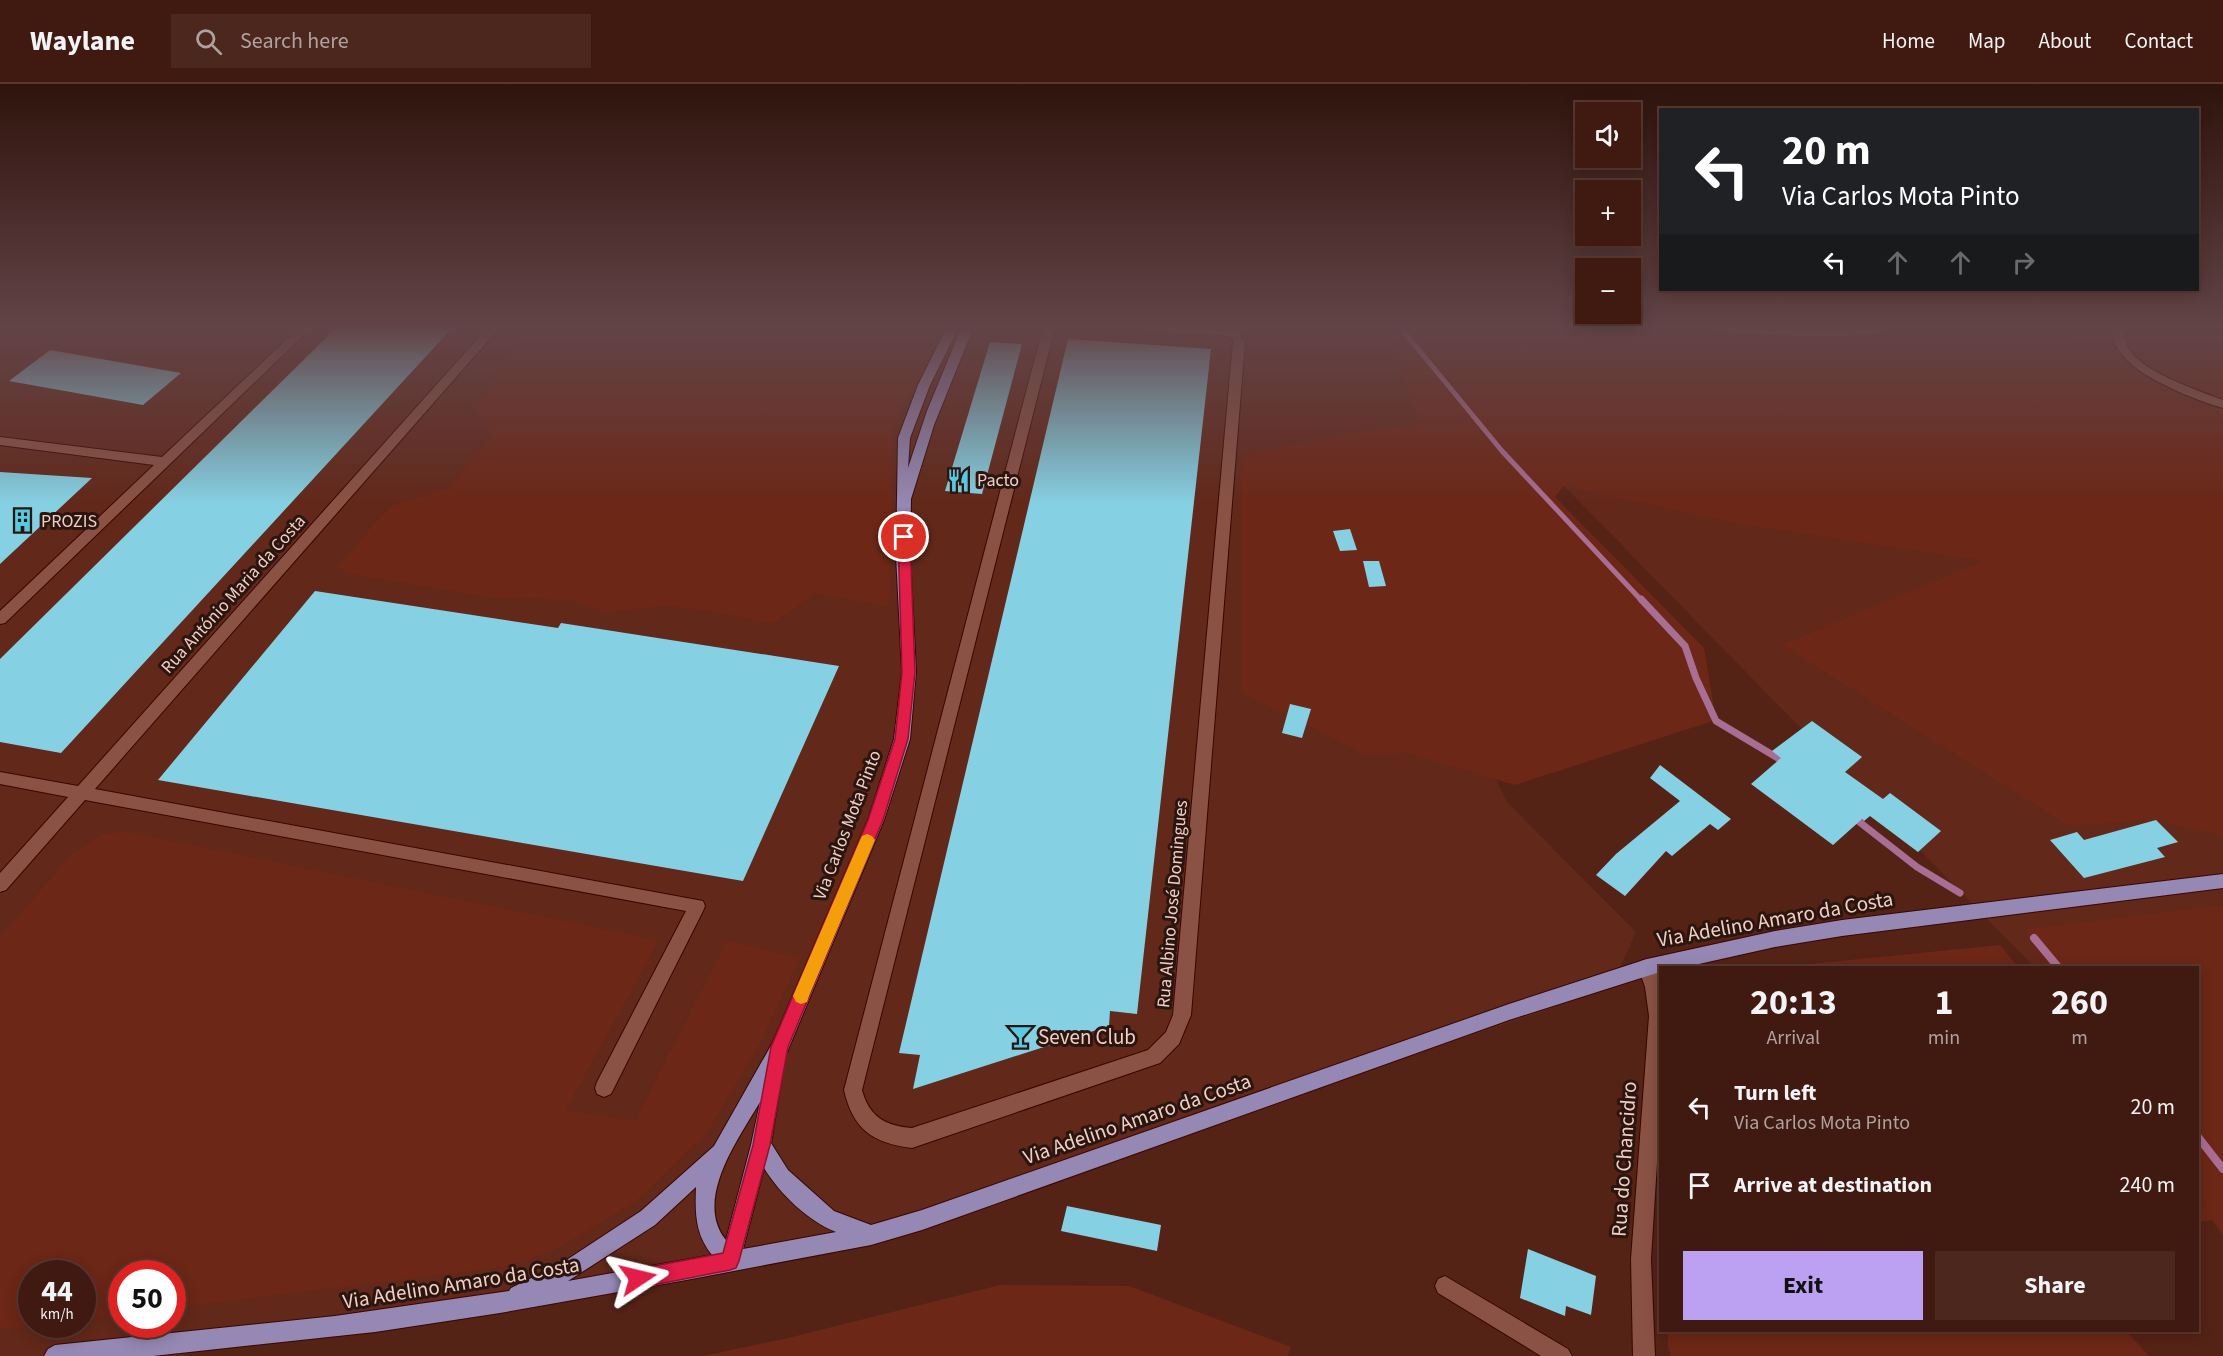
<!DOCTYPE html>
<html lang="en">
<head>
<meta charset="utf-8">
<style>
	:root { --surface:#401a10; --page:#4b271e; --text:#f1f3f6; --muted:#aea19f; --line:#593830; --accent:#bca0f2 }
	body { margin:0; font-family:"Source Sans 3",sans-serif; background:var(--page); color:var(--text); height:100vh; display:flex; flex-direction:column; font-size:22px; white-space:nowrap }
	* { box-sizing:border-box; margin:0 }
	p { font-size:20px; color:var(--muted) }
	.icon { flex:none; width:33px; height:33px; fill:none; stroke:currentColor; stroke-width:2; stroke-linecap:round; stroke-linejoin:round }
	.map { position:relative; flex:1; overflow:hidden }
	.details { position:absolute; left:1659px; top:882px; width:540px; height:366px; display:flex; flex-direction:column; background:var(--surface); border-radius:0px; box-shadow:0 3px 15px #0003,0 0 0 2px var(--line) }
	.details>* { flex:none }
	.hud { position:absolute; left:1659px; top:24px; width:540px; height:183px; border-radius:0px; box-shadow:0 3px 15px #0003,0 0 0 2px var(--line); background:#202124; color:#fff; overflow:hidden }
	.buttons { position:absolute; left:1575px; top:18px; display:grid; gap:12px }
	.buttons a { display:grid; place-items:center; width:66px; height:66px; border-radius:0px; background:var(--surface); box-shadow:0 3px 15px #0003,0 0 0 2px var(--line); font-size:30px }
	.speed { position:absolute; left:18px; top:1176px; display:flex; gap:12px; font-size:30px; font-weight:700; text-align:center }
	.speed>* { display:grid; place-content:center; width:78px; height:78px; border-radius:50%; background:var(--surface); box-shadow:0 3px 15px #0003,0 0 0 2px var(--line); line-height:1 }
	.speed small { font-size:15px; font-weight:400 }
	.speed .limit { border:9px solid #d22; background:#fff; color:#111 }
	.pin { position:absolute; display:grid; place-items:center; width:51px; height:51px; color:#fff; margin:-26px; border:3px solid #fff; border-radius:50%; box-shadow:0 2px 6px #0007 }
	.me { position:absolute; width:66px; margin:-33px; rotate:80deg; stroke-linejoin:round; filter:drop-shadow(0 0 4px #0008) }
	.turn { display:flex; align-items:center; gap:21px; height:126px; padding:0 24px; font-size:27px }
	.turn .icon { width:78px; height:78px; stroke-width:2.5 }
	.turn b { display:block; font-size:42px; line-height:51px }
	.lanes { display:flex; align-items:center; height:57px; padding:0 24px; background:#0003; justify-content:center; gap:30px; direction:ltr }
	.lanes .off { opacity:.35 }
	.eta { display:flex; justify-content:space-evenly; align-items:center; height:102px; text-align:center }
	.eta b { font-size:36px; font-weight:700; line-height:42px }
	.button { display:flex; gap:12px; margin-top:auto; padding:12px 24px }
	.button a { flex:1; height:69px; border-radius:0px; background:var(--accent); color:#111; font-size:24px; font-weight:700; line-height:69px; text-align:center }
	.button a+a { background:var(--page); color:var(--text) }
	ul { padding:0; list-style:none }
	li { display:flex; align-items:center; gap:18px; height:78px; padding:0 24px }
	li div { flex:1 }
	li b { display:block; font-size:22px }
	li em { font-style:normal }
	header { display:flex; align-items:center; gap:36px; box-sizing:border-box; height:84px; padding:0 30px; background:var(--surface); border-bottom:2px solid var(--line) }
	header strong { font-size:28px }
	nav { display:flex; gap:33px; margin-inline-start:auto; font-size:21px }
	.search { width:420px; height:54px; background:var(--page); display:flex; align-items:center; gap:15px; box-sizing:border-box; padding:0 21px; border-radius:0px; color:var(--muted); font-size:22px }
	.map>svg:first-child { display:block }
	.built { fill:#62281a; fill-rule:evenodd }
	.green { fill:#6c2716 }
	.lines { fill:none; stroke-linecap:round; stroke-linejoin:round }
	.stream-far2 { stroke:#a96e93; stroke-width:5 }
	.stream-far1 { stroke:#a96e93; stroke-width:7 }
	.stream { stroke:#a96e93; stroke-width:8 }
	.building { fill:#85d1e3 }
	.minor-casing { stroke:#380700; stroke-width:2 }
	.major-casing { stroke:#380700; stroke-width:2 }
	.minor { fill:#8a5244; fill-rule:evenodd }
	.major { fill:#9588b4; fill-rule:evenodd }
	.route { fill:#e11d48; stroke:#92132f; stroke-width:1.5 }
	.slow { fill:#f59e0b }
	.labels { text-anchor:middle; stroke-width:6; stroke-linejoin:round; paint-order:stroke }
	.poi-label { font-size:18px; fill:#f0cfc6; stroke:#2b150f; text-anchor:start }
	.street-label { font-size:18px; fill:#f0cfc6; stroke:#2b150f }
	.near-street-label { font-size:21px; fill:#f0cfc6; stroke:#2b150f }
	.near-poi-label { font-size:21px; fill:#f0cfc6; stroke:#2b150f; text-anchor:start }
</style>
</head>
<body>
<header>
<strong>Waylane</strong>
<div class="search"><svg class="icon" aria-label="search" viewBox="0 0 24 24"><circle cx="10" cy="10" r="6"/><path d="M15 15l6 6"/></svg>Search here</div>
<nav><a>Home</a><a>Map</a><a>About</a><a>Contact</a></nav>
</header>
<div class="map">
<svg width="2223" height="1272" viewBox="0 0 2223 1272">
	<rect width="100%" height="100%" fill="#552216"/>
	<path class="built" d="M9,243H2223V1152L2198,1116V884L2034,883L1564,402L1481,484L1442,573L1506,717L1636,848L1611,904L921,1138L408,1225L177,1272H0V250ZM32,1190H82V1240H32ZM122,1190H172V1240H122Z"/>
	<path class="green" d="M530,243H942L893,345L889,523L815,509L773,540L710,527L666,522L606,528L569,516L492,514L355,491L337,484L389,423L449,404L493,352L475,325C490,295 507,267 530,243Z
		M1421,243H1538L1546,248L1763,258L1913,261L2069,256L2078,243H2223V752L2156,736L2069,742L1782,561L1983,477L1740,440L1564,402L1555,413L1704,564L1716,636L1515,701L1407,669L1364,670L1241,608V373L1326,353L1419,340L1388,249Z
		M128,748L659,856L566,1026L635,1037L727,856L800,874L762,956L707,1049L635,1118L553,1167L504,1183L173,1224L172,1190H122L121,1230L83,1235L82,1190H32V1240L39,1241L0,1245V853L72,770L105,749Z
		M2223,821V1149L2214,1136L2198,1138V1114L2208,1127L2198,1110V884L2050,883L2025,845Z
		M2000,861L2018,883H1779Z
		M1000,1201L1129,1202L1291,1263L1288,1272H703L788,1254Z
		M1668,1247H2126L2149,1272H1671L1668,1264Z"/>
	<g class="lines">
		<path class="stream-far2" d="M1400,243L1502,367L1642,517"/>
		<path class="stream-far1" d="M1641,515L1685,562L1696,594L1716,637L1786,679
			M1853,733L1917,783L1960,809"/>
		<path class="stream" d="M2034,854L2059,884
			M2198,1053L2223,1085"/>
	</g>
	<path class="building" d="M337,243H453L61,669L0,658V575Z
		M1068,255L1211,265L1137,930L1110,927L1109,942L913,1005L920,971L899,969Z
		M990,258L1022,260L982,410L945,407Z
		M50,266L181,289L143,321L9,297Z
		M0,388L92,394L0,480Z
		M1350,445L1357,466L1340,467L1333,447Z
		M1363,477H1379L1386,502L1369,503Z
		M315,507L558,544L561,539L839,582L743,797L158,696Z
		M1290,620L1311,625L1302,654L1282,649Z
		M1812,637L1862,673L1845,688L1883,715L1890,709L1941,747L1918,768L1870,732L1864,737L1862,735L1833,761L1751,700L1781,674L1772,667Z
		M1660,681L1731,735L1718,746L1710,740L1672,772L1666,767L1625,812L1596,791L1616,770L1680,717L1650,694Z
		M2156,736L2178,758L2157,764L2165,773L2084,794L2050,756L2077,748L2084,756Z
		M1067,1122L1161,1141L1157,1167L1061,1147Z
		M1528,1165L1596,1192L1591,1231L1566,1222L1565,1232L1520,1214Z"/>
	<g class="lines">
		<defs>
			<path id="minor" d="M300,243H312L5,539L0,540V527L154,381L0,361V353L162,373Z
				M488,243H500L95,705L703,817L705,822L703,827L611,1010L604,1013L597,1010L595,1004L597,998L686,827L85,716L6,806L0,808V789L68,713L0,700V688L78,702Z
				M1043,243H1055L862,1006C869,1033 886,1042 912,1044L1148,966L1166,948L1173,931L1233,257L1230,253L1223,251L1132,246L1126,243L1223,245L1238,249L1245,257L1191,931L1179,960L1160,979L912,1064C872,1059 853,1045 844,1006Z
				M1701,243L1855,246L1892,243C1872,261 1738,249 1707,246Z
				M2111,243H2123C2124,250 2125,259 2129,265C2144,289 2197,306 2223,316V324C2195,316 2143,295 2124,273C2116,264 2113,254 2111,243Z
				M1647,875L1653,877L1660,897V1031L1651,1175L1655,1272H1633L1631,1175L1649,932L1645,903L1638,883L1641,877Z
				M1445,1192L1568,1265L1572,1272H1541L1438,1209L1435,1202L1438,1195Z"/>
			<path id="major" d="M947,243H959L930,301L910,354L908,384L927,327L960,247L959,243H971L972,247L934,341L911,415L910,471L916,588L910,655L884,736L785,973L771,1059L788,1086L834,1127L871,1141L922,1126L1509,920L1647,875L1775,847L1842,836L2223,790V804L1842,852L1775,863L1681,884H1660V888L1509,936L922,1146L871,1161L686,1196L500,1229L375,1248L153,1272H44L48,1265L55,1261L335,1232L509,1207L511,1204L562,1179L641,1127L714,1062L773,958L868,736L894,655L902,588L896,471L898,354L918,301ZM760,1018L751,1061L726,1156C693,1116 739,1054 760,1018ZM764,1084C780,1110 808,1137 836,1148L743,1165ZM696,1103C695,1129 695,1150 712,1171L568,1197L655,1141Z"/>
		</defs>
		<use href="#minor" class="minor-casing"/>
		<use href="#major" class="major-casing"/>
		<use href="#minor" class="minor"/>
		<use href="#major" class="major"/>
	</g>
	<linearGradient id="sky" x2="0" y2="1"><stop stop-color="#2f130c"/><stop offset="0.58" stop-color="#624447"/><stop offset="1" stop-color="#624447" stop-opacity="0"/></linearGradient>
	<rect width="2223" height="421" fill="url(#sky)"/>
	<path class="route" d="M904,448L910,453L915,588L908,655L883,736L788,963L770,1061L739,1177L736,1184L730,1186L638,1204L631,1201L628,1194L631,1188L638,1185L723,1169L753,1061L771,963L868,736L895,655L902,588L898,453Z"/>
	<path class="slow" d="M867,750L872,752L875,756L809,912L807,918L801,920L796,918L793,912L860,756L862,752Z"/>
	<defs>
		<symbol id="restaurant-bare" viewBox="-9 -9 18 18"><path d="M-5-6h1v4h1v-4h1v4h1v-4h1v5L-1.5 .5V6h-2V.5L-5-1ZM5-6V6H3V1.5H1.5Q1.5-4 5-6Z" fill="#57c9e3" stroke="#2b150f" stroke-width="2.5" paint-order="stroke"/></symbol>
		<symbol id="building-bare" viewBox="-9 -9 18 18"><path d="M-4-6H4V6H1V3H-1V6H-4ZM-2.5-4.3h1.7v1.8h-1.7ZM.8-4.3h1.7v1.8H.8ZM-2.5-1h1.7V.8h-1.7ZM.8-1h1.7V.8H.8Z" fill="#57c9e3" stroke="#2b150f" stroke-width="2.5" paint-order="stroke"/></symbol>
		<symbol id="bar-bare" viewBox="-9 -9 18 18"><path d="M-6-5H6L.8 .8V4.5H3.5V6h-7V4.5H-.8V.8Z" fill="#57c9e3" stroke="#2b150f" stroke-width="2.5" paint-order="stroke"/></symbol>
	</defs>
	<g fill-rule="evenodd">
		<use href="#restaurant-bare" x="942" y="380" width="33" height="33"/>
		<use href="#building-bare" x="6" y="420" width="33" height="33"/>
		<use href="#bar-bare" x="1004" y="936" width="33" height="33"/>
	</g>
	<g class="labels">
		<g class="poi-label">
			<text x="977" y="402">Pacto</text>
			<text x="41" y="443">PROZIS</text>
		</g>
		<g class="street-label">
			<text transform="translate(233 510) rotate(-48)" y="6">Rua António Maria da Costa</text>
			<text transform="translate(847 741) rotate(-69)" y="6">Via Carlos Mota Pinto</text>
			<text transform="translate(1172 820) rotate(-85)" y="6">Rua Albino José Domingues</text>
		</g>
		<g class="near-street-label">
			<text transform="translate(1775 835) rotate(-10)" y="7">Via Adelino Amaro da Costa</text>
			<text transform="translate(1137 1035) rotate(-19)" y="7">Via Adelino Amaro da Costa</text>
			<text transform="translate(1624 1075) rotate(-86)" y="7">Rua do Chancidro</text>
			<text transform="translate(461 1199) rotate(-9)" y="7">Via Adelino Amaro da Costa</text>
		</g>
		<g class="near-poi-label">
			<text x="1038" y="960">Seven Club</text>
		</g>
	</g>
</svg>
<div class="buttons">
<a><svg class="icon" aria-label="sound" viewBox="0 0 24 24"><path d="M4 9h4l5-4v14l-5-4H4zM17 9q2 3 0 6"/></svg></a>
<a>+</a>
<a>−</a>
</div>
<div class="speed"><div>44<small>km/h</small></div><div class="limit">50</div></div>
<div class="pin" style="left:904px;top:453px;background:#d93025"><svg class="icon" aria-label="arrive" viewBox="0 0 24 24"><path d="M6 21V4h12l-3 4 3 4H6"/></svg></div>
<svg class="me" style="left:638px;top:1194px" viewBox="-20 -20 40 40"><path d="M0-17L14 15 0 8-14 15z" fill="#e11d48" stroke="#fff" stroke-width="4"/></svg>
<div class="hud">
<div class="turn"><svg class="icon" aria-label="left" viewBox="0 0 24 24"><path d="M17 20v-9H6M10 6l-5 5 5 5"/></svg><div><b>20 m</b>Via Carlos Mota Pinto</div></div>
<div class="lanes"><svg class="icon" aria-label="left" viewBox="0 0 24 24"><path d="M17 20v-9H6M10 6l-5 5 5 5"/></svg><svg class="icon off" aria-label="ahead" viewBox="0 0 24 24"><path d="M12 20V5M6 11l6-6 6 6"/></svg><svg class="icon off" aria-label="ahead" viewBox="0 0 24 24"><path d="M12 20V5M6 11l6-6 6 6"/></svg><svg class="icon off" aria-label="right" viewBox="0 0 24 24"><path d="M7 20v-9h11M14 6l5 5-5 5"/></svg></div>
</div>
<section class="details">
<div class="eta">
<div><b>20:13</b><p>Arrival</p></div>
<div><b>1</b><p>min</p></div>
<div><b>260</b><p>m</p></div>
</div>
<ul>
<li><svg class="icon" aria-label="left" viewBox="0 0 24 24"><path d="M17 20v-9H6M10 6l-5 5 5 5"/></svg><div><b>Turn left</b><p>Via Carlos Mota Pinto</p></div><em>20 m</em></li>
<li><svg class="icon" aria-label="arrive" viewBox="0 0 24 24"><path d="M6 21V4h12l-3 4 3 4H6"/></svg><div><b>Arrive at destination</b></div><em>240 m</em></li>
</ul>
<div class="button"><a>Exit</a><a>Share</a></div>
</section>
</div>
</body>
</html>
